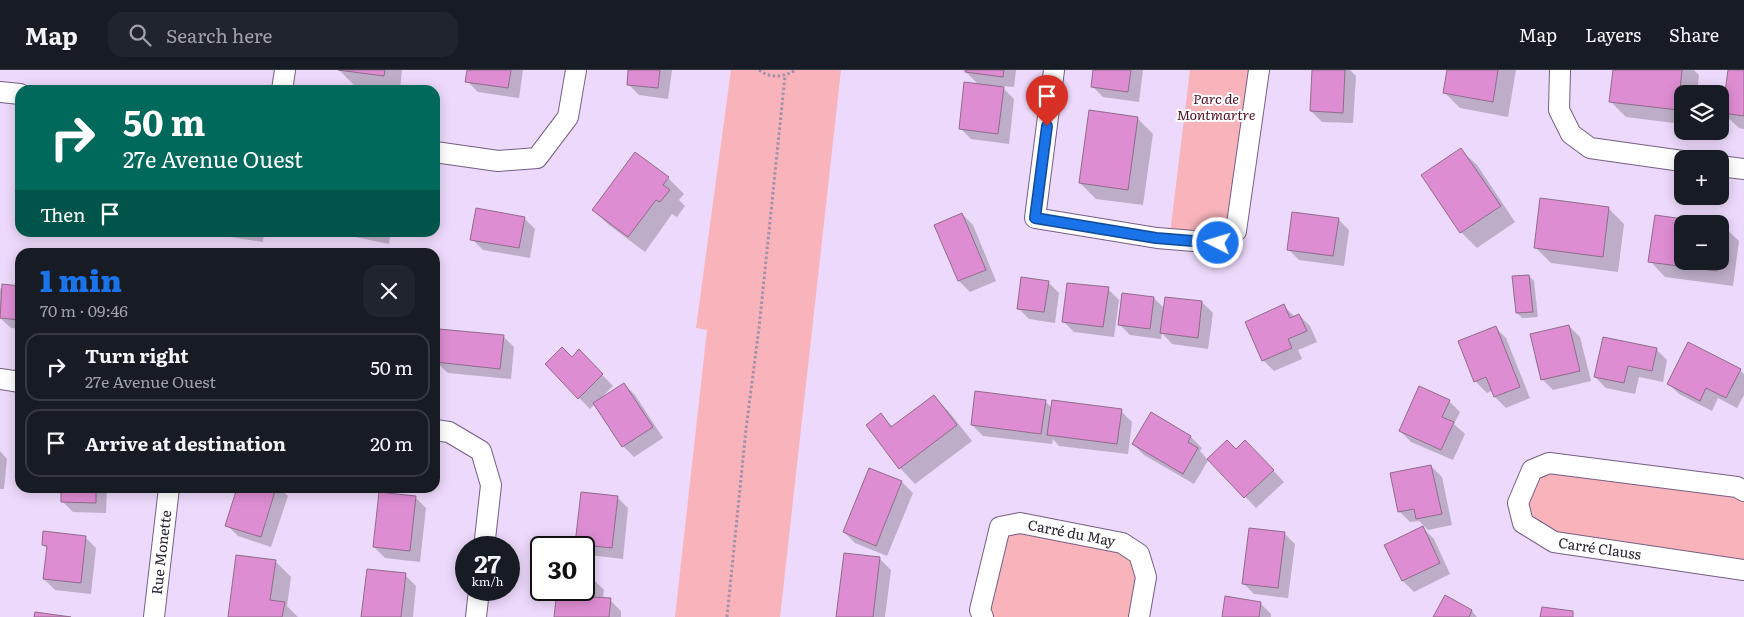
<!DOCTYPE html>
<html lang="en">
<head>
<meta charset="utf-8">
<style>
	:root { --surface:#171b24; --page:#20242c; --text:#f1f3f6; --muted:#9ea1a6; --line:#363941; --accent:#1a73e8 }
	body { margin:0; font-family:Literata,serif; background:var(--page); color:var(--text); height:100vh; display:flex; flex-direction:column; font-size:19px; white-space:nowrap }
	* { box-sizing:border-box; margin:0 }
	p { font-size:16px; color:var(--muted) }
	.icon { flex:none; width:28px; height:28px; fill:none; stroke:currentColor; stroke-width:2; stroke-linecap:round; stroke-linejoin:round }
	.map { position:relative; flex:1; overflow:hidden }
	.sheet { position:absolute; left:15px; top:178px; width:425px; height:245px; display:flex; flex-direction:column; background:var(--surface); border-radius:15px; box-shadow:0 2px 12px #0003 }
	.sheet>* { flex:none }
	.top-card { position:absolute; left:15px; top:15px; width:425px; height:152px; border-radius:15px; box-shadow:0 2px 12px #0003; background:#00695c; color:#fff; overflow:hidden }
	.controls { position:absolute; left:1674px; top:15px; display:grid; gap:10px }
	.controls a { display:grid; place-items:center; width:55px; height:55px; border-radius:10px; background:var(--surface); box-shadow:0 2px 12px #0003; font-size:25px }
	.speed { position:absolute; left:455px; top:466px; display:flex; gap:10px; font-size:25px; font-weight:700; text-align:center }
	.speed>* { display:grid; place-content:center; width:65px; height:65px; border-radius:50%; background:var(--surface); box-shadow:0 2px 12px #0003; line-height:1 }
	.speed small { font-size:12px; font-weight:400 }
	.speed .limit { border:2px solid #111; border-radius:8px; background:#fff; color:#111 }
	.pin { position:absolute; display:grid; place-items:center; width:42px; height:42px; color:#fff; margin:-51px -21px; border-radius:50% 50% 50% 0; rotate:-45deg; box-shadow:0 0 5px #0007 }
	.pin .icon { rotate:45deg }
	.me { position:absolute; width:55px; margin:-28px; rotate:275deg; stroke-linejoin:round; filter:drop-shadow(0 0 4px #0008) }
	.turn { display:flex; align-items:center; gap:18px; height:105px; padding:0 25px; font-size:22px }
	.turn .icon { width:65px; height:65px; stroke-width:2.5 }
	.turn b { display:block; font-size:35px; line-height:42px }
	.then { display:flex; align-items:center; height:48px; padding:0 25px; background:#0003; gap:10px; font-size:19px }
	.round { display:grid; place-items:center; flex:none; width:52px; height:52px; border-radius:15px; background:var(--page) }
	.summary { display:flex; align-items:center; justify-content:space-between; height:85px; padding:0 25px }
	h1 { font-size:30px; font-weight:800; line-height:38px; color:var(--accent) }
	ul { padding:0; list-style:none }
	li { display:flex; align-items:center; gap:15px; height:68px; margin:0 10px 8px; padding:0 15px; border:2px solid var(--line); border-radius:15px }
	li div { flex:1 }
	li b { display:block; font-size:19px }
	li em { font-style:normal }
	header { display:flex; align-items:center; gap:30px; box-sizing:border-box; height:70px; padding:0 25px; background:var(--surface); border-bottom:1px solid var(--line) }
	header strong { font-size:24px }
	nav { display:flex; gap:28px; margin-inline-start:auto; font-size:18px }
	.search { width:350px; height:45px; background:var(--page); display:flex; align-items:center; gap:12px; box-sizing:border-box; padding:0 18px; border-radius:15px; color:var(--muted); font-size:19px }
	.map>svg:first-child { display:block }
	.green { fill:#f9b3bb }
	.shadow { fill:#0003 }
	.building { fill:#de8dd3; stroke:#906c8a }
	.lines { fill:none; stroke-linecap:round; stroke-linejoin:round }
	.minor-casing { stroke:#755f84; stroke-width:22 }
	.path { stroke:#a090aa; stroke-width:3; stroke-dasharray:2.5 2.5; stroke-linecap:butt }
	.minor { stroke:#fff; stroke-width:20 }
	.route-casing { stroke:#114b97; stroke-width:12 }
	.route { stroke:#1a73e8; stroke-width:9 }
	.labels { text-anchor:middle; stroke-width:4; stroke-linejoin:round; paint-order:stroke }
	.park-label { font-size:14px; font-style:italic; fill:#520f1f; stroke:#fff }
	.street-label { font-size:14px; fill:#2b2131; stroke:#fff }
</style>
</head>
<body>
<header>
<strong>Map</strong>
<div class="search"><svg class="icon" aria-label="search" viewBox="0 0 24 24"><circle cx="10" cy="10" r="6"/><path d="M15 15l6 6"/></svg>Search here</div>
<nav><a>Map</a><a>Layers</a><a>Share</a></nav>
</header>
<div class="map">
<svg width="1744" height="547" viewBox="0 0 1744 547">
	<rect width="100%" height="100%" fill="#edd9fb"/>
	<path class="green" d="M731,0H841L780,547H675L707,260L696,258Z
		M1190,0H1251L1229,160L1213,168L1170,164Z
		M1532,400L1744,421V500L1554,472L1523,453Z
		M1000,457L1139,484V547H983Z"/>
	<path class="shadow" d="M339,0H402L400,20L355,16Z
		M468,0H523L519,28L478,22L467,11Z
		M630,0H672L668,29L639,25L628,14Z
		M966,0H1016L1014,17L1001,16L1014,29L1009,74L971,69L960,58L980,16L966,2Z
		M1094,0H1143L1139,32L1103,27L1092,16Z
		M1313,0H1350L1356,6L1353,53L1322,52L1311,41Z
		M1449,0H1516L1508,47L1460,38L1445,23Z
		M1614,0H1694L1699,5L1697,24H1682V54L1626,47L1610,31Z
		M1730,0H1744V59L1739,58L1723,43Z
		M1137,48L1153,64L1143,135L1096,129L1080,113Z
		M1461,80L1477,95L1515,152L1477,178L1461,162L1423,105Z
		M635,84L668,108L684,124L679,130L685,136L677,147L672,144L645,182L609,155L593,140Z
		M1608,138L1624,154L1618,202L1551,193L1535,177Z
		M962,144L973,155L996,211L970,222L959,211Z
		M1656,147L1682,154V191H1720V155L1723,156L1739,171L1733,216L1665,207L1650,191Z
		M524,148L535,159L530,188L483,180L472,169Z
		M1338,149L1349,160L1344,196L1299,190L1288,179Z
		M199,162H264L263,172Z
		M331,162H391L389,174Z
		M1529,206L1534,211L1538,247L1522,248L1517,243Z
		M1048,212L1059,223L1055,253L1029,249L1018,238Z
		M0,218L3,220L20,218V259L11,258L0,248Z
		M1108,219L1119,230L1114,267L1074,262L1063,251Z
		M1154,228L1165,239L1202,232L1213,243L1208,279L1172,274L1162,263L1161,269L1130,265L1119,254Z
		M1284,236L1295,247L1299,245L1310,256L1317,272L1298,280L1302,289L1274,301L1263,290Z
		M1569,256L1580,267L1591,311L1553,320L1542,309Z
		M1495,257L1506,268L1530,328L1506,338L1495,327L1493,320L1487,323L1476,312L1459,272Z
		M503,266L514,277L511,309L448,303L436,292Z
		M1656,279L1667,290L1663,312L1639,307L1635,324L1606,318L1595,307Z
		M579,281L613,316L601,328L624,314L635,325L663,368L634,387L623,376L595,334L590,339L546,294L572,289Z
		M1740,300L1744,304V325L1737,338L1718,328L1712,341L1679,324L1668,313Z
		M934,326L949,342L972,371L915,414L900,398L881,345L893,357Z
		M1045,331L1052,338L1121,341L1132,352L1128,384L1059,376L1053,369L1052,374L983,366L972,355Z
		M1449,331L1460,342L1454,354L1465,364L1453,390L1411,372L1400,361Z
		M1191,367L1202,378L1200,381L1208,390L1236,380L1256,382L1284,412L1256,438L1209,389L1194,414L1144,385L1133,374Z
		M0,381L7,389L4,419H0Z
		M1431,396L1442,407L1452,455L1428,460L1419,451L1410,452L1399,441Z
		M870,399L902,412L913,423L887,486L855,473L844,462Z
		M57,418H107L106,443L73,442L62,431V419Z
		M239,418H279L288,426L271,477L238,466L227,455Z
		M415,427L426,438L420,492L385,488L374,477Z
		M617,427L628,438L623,489L588,485L584,481V478H580L577,474Z
		M1423,458L1434,469L1450,504L1414,522L1403,511L1386,475Z
		M1284,463L1295,474L1288,528L1254,524L1243,513Z
		M85,467L96,478L91,524L55,520L44,509L48,479L43,475Z
		M880,489L891,500L885,547H837Z
		M275,491L291,507L287,536L298,547H229Z
		M405,505L416,516L413,547H362Z
		M584,508L593,509L604,520L603,529L610,530L621,541V547H556L559,520H584Z
		M1445,527L1472,541L1477,547H1434Z
		M1260,533L1271,544V547H1224Z"/>
	<path class="building" d="M338,0H385L384,6Z
		M467,0H511L508,18L465,12Z
		M628,0H660L658,18L627,15Z
		M965,0H1004L1003,7L965,2Z
		M1093,0H1131L1128,22L1091,17Z
		M1312,0H1345L1343,43L1310,41Z
		M1447,0H1498L1493,32L1443,23Z
		M1613,0H1682L1678,40L1609,32Z
		M1728,0H1744V46L1722,43Z
		M964,12L1004,17L998,64L959,59Z
		M1089,40L1138,47L1128,120L1079,113Z
		M1461,78L1501,136L1460,163L1421,105Z
		M635,82L669,107L663,115L670,120L660,132L656,130L628,167L592,140Z
		M1540,128L1609,137L1603,187L1534,178Z
		M476,138L525,147L519,178L470,170Z
		M1292,142L1339,148L1333,186L1287,180Z
		M962,143L986,200L958,211L934,155Z
		M1655,145L1719,154H1682V191H1719L1717,201L1648,192Z
		M1720,154H1724L1720,181Z
		M1529,205L1533,242L1516,243L1512,206Z
		M1021,207L1049,211L1044,242L1017,239Z
		M1067,213L1109,217L1103,257L1062,252Z
		M2,214L20,216V250L0,248Z
		M1122,223L1154,227L1150,259L1118,255Z
		M1165,227L1202,231L1198,268L1160,263Z
		M1284,234L1290,248L1299,244L1307,261L1288,269L1292,278L1262,291L1245,252Z
		M1569,255L1580,301L1541,310L1530,264Z
		M1496,256L1520,317L1494,327L1486,307L1474,312L1458,271Z
		M439,259L504,265L500,299L435,292Z
		M1603,267L1657,278L1652,301L1628,296L1624,313L1594,307Z
		M1688,272L1741,299L1726,328L1706,318L1700,331L1667,314Z
		M562,277L572,287L579,279L603,304L578,329L545,294Z
		M624,313L653,357L622,377L593,333Z
		M1419,316L1450,330L1442,347L1454,352L1441,380L1399,361Z
		M975,321L1046,330L1041,364L971,355Z
		M934,325L957,355L899,399L866,355L881,343L891,357Z
		M1052,330L1122,339L1117,374L1047,365Z
		M1151,342L1191,366L1188,372L1198,378L1183,404L1132,374Z
		M1227,370L1236,379L1245,370L1274,400L1244,428L1207,389Z
		M1431,395L1442,444L1416,449L1414,439L1398,442L1390,403Z
		M869,398L902,411L876,476L843,462Z
		M61,418H96V433L61,432Z
		M237,418H276L261,467L225,456Z
		M379,422L416,426L410,481L373,477Z
		M581,422L618,426L612,478L575,474Z
		M1423,456L1440,493L1402,511L1384,475Z
		M1249,458L1285,462L1278,518L1242,514Z
		M43,461L86,466L81,513L43,509L47,476L42,475Z
		M844,483L880,487L873,547H836Z
		M236,485L276,490L270,530L285,532L282,547H228Z
		M367,499L406,503L401,547H361Z
		M584,507L594,508L592,527L611,528L609,547H554L557,520H584Z
		M1445,525L1472,540L1469,547H1433Z
		M1225,526L1261,532L1259,547H1222Z
		M1542,537L1573,541V547H1540Z
		M35,542L71,547H34Z"/>
	<g class="lines">
		<defs>
			<g id="minor">
				<path d="M1054,0L1035,148L1157,168L1218,173L1236,161L1259,0"/>
				<path d="M1560,0L1559,40L1571,64L1590,78L1682,91"/>
				<path d="M282,20L285,0"/>
				<path d="M0,22L20,24"/>
				<path d="M435,82L498,91L537,88L568,47L576,0"/>
				<path d="M1720,96L1744,99"/>
				<path d="M0,309L20,312"/>
				<path d="M435,360L449,362L481,381L491,415L484,478"/>
				<path id="s1" d="M1744,421L1737,417L1549,393L1532,400L1518,433L1523,453L1554,472L1744,500"/>
				<path id="s2" d="M154,547L169,418"/>
				<path d="M476,547L479,520"/>
				<path id="s3" d="M983,547L980,540L1000,457L1020,453L1122,473L1139,484L1146,507L1139,547"/>
			</g>
		</defs>
		<use href="#minor" class="minor-casing"/>
		<path class="path" d="M759,0C771,9 783,7 796,0
			M727,547L746,359L759,258L785,6"/>
		<use href="#minor" class="minor"/>
	</g>
	<g class="lines">
		<defs>
			<path id="route" d="M1047,56L1035,148L1156,168L1218,173"/>
		</defs>
		<use href="#route" class="route-casing"/>
		<use href="#route" class="route"/>
	</g>
	<g class="labels">
		<g class="park-label">
			<text x="1216" y="34">Parc de<tspan x="1216" dy="16">Montmartre</tspan></text>
		</g>
		<g class="street-label">
			<text dy="5" stroke="none"><textPath href="#s3" startOffset="166">Carré du May</textPath></text>
			<text dy="5" stroke="none"><textPath href="#s1" startOffset="355">Carré Clauss</textPath></text>
			<text dy="5" stroke="none"><textPath href="#s2" startOffset="65">Rue Monette</textPath></text>
		</g>
	</g>
</svg>
<div class="controls">
<a><svg class="icon" aria-label="layers" viewBox="0 0 24 24"><path d="M12 4l9 5-9 5-9-5zM3 14l9 5 9-5"/></svg></a>
<a>+</a>
<a>−</a>
</div>
<div class="speed"><div>27<small>km/h</small></div><div class="limit">30</div></div>
<div class="pin" style="left:1047px;top:56px;background:#d93025"><svg class="icon" aria-label="arrive" viewBox="0 0 24 24"><path d="M6 21V4h12l-3 4 3 4H6"/></svg></div>
<svg class="me" style="left:1218px;top:173px" viewBox="-20 -20 40 40"><circle r="17" fill="#1a73e8" stroke="#fff" stroke-width="3"/><path d="M0-11L8 9 0 5-8 9z" fill="#fff"/></svg>
<div class="top-card">
<div class="turn"><svg class="icon" aria-label="right" viewBox="0 0 24 24"><path d="M7 20v-9h11M14 6l5 5-5 5"/></svg><div><b>50 m</b>27e Avenue Ouest</div></div>
<div class="then">Then<svg class="icon" aria-label="arrive" viewBox="0 0 24 24"><path d="M6 21V4h12l-3 4 3 4H6"/></svg></div>
</div>
<section class="sheet">
<div class="summary"><div><h1>1 min</h1><p>70 m · 09:46</p></div><a class="round"><svg class="icon" aria-label="close" viewBox="0 0 24 24"><path d="M6 6l12 12M18 6L6 18"/></svg></a></div>
<ul>
<li><svg class="icon" aria-label="right" viewBox="0 0 24 24"><path d="M7 20v-9h11M14 6l5 5-5 5"/></svg><div><b>Turn right</b><p>27e Avenue Ouest</p></div><em>50 m</em></li>
<li><svg class="icon" aria-label="arrive" viewBox="0 0 24 24"><path d="M6 21V4h12l-3 4 3 4H6"/></svg><div><b>Arrive at destination</b></div><em>20 m</em></li>
</ul>
</section>
</div>
</body>
</html>
